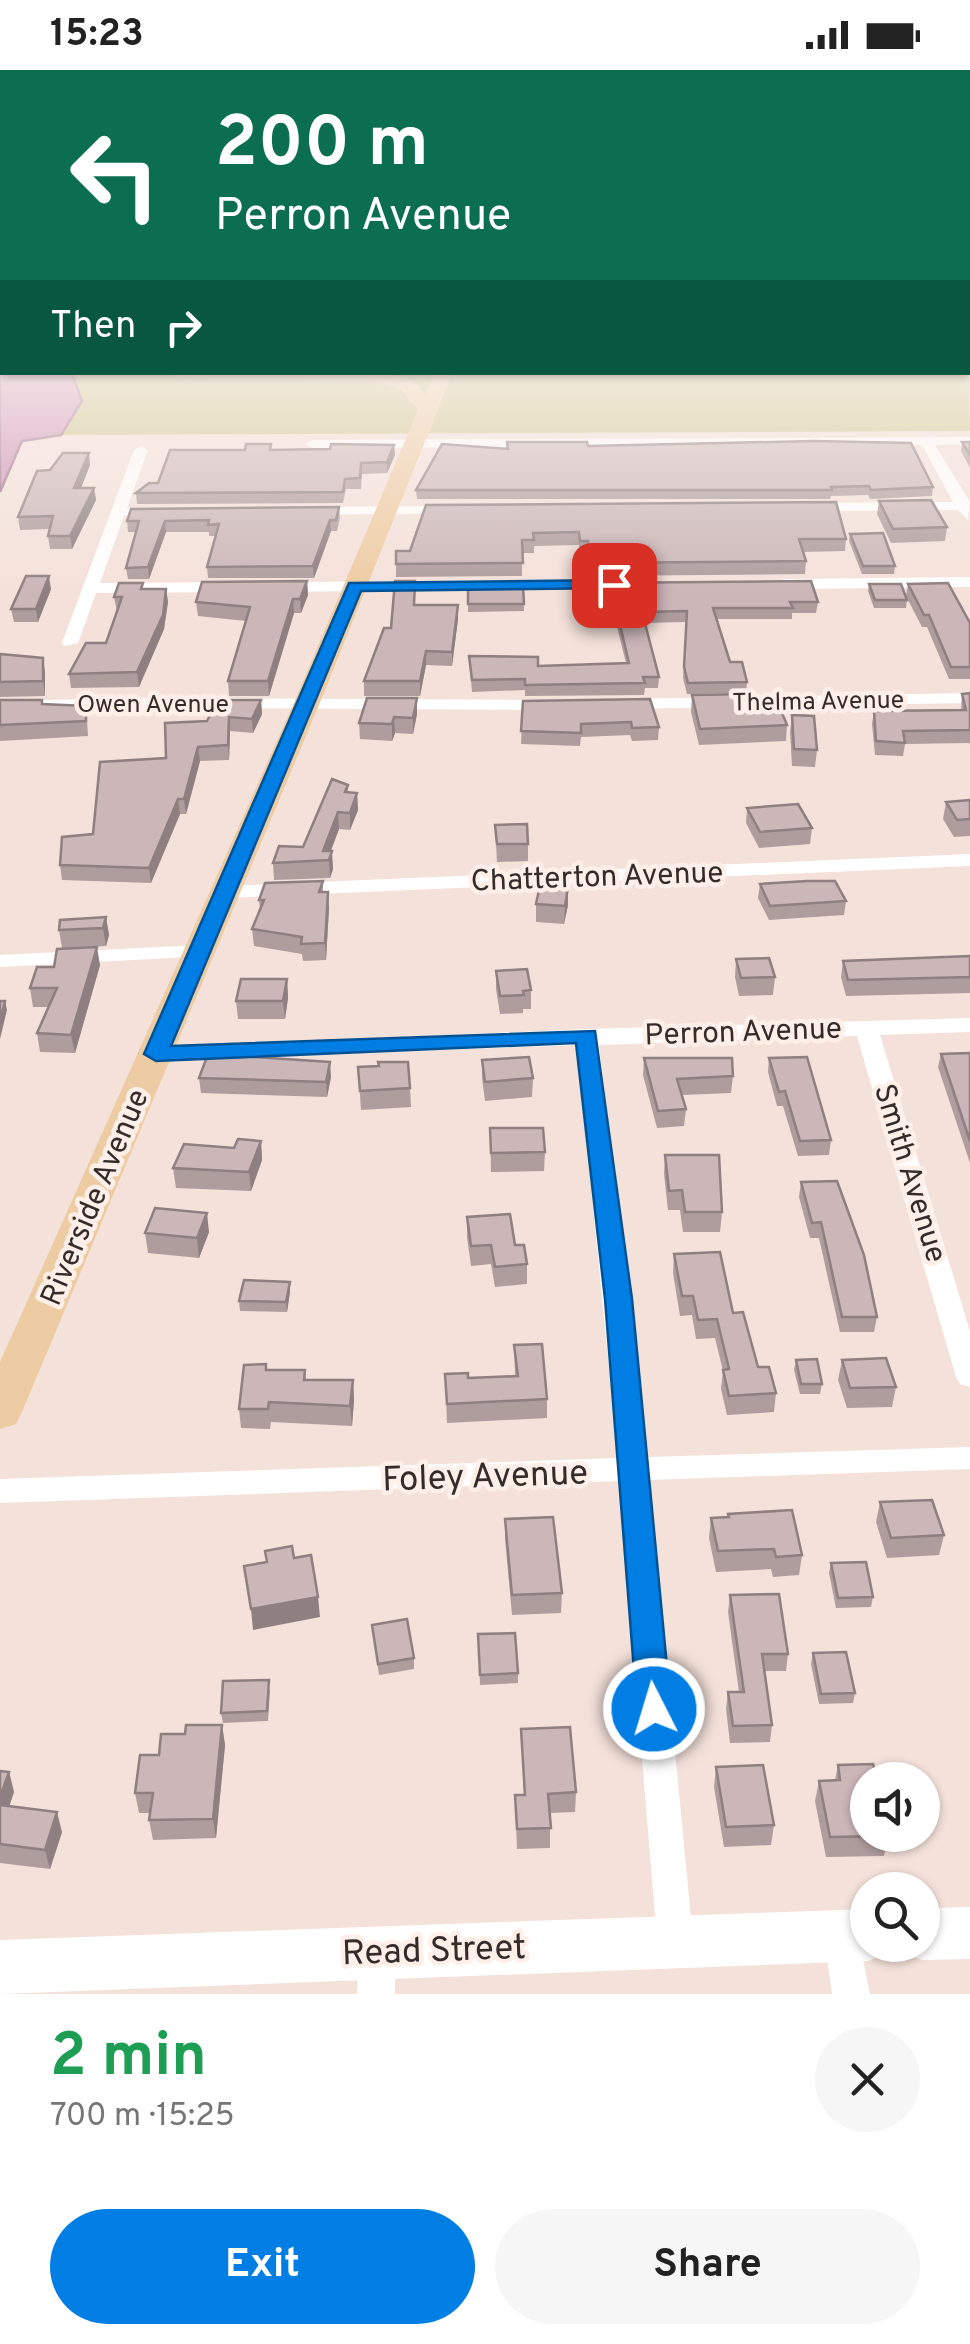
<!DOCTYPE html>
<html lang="en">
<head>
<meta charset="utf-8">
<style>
	:root { --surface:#fff; --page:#f6f6f6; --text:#222; --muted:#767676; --accent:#007ee4 }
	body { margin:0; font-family:Overpass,sans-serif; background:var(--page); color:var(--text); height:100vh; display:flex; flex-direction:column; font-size:38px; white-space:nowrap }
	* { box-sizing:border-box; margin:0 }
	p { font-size:32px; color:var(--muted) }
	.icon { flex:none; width:55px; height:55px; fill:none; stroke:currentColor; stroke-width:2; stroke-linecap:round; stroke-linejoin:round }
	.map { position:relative; height:1924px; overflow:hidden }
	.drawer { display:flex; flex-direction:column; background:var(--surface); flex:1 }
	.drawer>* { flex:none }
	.guide { position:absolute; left:0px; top:0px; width:970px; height:305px; box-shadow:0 2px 8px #0004; background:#0b6e4f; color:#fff; overflow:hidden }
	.fabs { position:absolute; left:850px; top:1692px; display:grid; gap:20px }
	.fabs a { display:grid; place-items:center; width:90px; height:90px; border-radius:50%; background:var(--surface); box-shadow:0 2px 8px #0004; font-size:50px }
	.pin { position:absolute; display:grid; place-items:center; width:85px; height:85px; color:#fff; margin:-42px; border-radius:20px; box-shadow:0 5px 15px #0006 }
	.me { position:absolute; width:110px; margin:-55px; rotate:355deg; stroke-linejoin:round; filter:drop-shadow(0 0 8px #0008) }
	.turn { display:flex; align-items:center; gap:35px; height:210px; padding:0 50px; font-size:45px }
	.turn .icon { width:130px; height:130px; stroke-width:2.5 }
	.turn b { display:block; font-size:70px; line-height:85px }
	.then { display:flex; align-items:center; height:95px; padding:0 50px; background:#0003; gap:20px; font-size:38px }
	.round { display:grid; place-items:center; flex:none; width:105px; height:105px; border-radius:52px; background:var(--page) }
	.summary { display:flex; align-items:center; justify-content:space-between; height:170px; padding:0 50px }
	h1 { font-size:60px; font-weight:700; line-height:75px; color:#1e9e55 }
	.button { display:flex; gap:20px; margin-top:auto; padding:20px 50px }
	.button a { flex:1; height:115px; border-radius:60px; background:var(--accent); color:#fff; font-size:40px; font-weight:700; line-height:115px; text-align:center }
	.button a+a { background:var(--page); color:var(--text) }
	.status { display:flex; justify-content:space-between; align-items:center; height:70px; padding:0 50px; background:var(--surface); direction:ltr }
	.status svg { height:28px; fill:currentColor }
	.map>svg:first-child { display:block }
	.green { fill:#cdc487 }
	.water { fill:#cc8fb6; stroke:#9e718c; stroke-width:2.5 }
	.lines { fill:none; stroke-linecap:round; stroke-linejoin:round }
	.minor { fill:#fff; fill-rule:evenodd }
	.secondary { fill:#fff; fill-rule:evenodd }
	.primary { fill:#eecca3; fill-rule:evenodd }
	.wall { fill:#af9d9e }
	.shaded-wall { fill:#8e7f81 }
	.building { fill:#cbb6b8; stroke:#8e7f81; stroke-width:2.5 }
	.route { fill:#007ee4; stroke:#005294; stroke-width:2.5 }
	.labels { text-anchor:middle; stroke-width:9; stroke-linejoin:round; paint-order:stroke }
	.far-street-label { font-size:25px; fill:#342c2a; stroke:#ffefe9 }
	.street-label { font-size:30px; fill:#342c2a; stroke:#ffefe9 }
	.near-street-label { font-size:35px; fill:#342c2a; stroke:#ffefe9 }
</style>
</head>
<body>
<div class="status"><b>15:23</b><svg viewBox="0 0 49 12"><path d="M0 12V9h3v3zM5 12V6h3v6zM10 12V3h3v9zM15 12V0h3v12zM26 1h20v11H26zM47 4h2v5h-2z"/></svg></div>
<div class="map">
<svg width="970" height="1924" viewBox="0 0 970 1924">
	<rect width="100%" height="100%" fill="#f4e1da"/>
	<path class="green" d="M968,254L970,361L61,365L82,331L72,303L968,302Z"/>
	<path class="water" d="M0,254L2,302L72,303L82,331L61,365L22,371L0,422Z"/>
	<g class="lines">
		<path class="minor" d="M970,367V375H935L970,432L968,450L958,440L809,441L802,437L809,433L953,432L922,375L312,378L305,374L312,370Z
			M141,376L148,380L127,438H157L164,442L157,446H124L100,513L232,512L240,517L232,522L96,523L78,573L64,576L62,573L134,380Z
			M452,436L457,437V443L309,445L302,441L309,437Z
			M970,507V517L784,519L776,514L784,509Z
			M612,510L620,515L617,518L279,522L271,517L279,512Z
			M970,623V633L624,639L615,634L624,629Z
			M138,628L552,630L561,635L552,640L207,638L0,641V631Z
			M970,784V796L225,828L215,822L225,816Z
			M200,875L211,881L208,886L0,897V885Z
			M970,948V962L880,965L970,1261V1317L960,1314L956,1307L857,966L599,975L647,1387L970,1377V1399L649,1410L693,1869L688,1882L675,1887L662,1882L657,1869L619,1411L0,1433V1409L618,1388L577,975L156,990L145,983L148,978L587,959Z
			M842,1847L855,1852L870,1924H832L824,1865L829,1852Z
			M377,1863L390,1868L395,1881V1924H357L359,1881L364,1868Z"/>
		<path class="secondary" d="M970,1837V1889L922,1890L903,1882L900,1875H922V1838Z
			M868,1839V1875H890L887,1883L868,1891L0,1924V1870Z"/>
		<path class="primary" d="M0,286L2,287V298H0Z
			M168,302H384L415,312L425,324L434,302H453L319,635L22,1342L16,1354L0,1359V1292L293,635L418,340L401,320L371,311L177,308Z"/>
	</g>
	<path class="wall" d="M962,372H970V398L961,381Z
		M588,376L933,417L932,426L870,429L868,425L831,426L830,429H417L416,420L508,379Z
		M271,380L395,385L387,403L362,404L361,419H346L343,433L137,434L136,423Z
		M90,395L81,418H94L96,430L72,479H50L48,466L50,459L20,460L18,447Z
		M879,431L947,457L945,471L891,473L877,444Z
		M426,435L846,469L845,481L803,482L806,491L805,504L590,506L588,484H580L579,475L534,476V483H522V506L396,507V494L410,481Z
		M339,437L340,448L337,461H331L314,508H208L207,497L216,466H209V462H166L149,509H128L126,498L136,462H128L127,451Z
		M850,464L895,496L894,504H862L849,471Z
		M307,511L308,525L301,543H294L269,626H229L228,611L246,551L198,546L196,532Z
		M869,514L907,530L906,538H874L868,521Z
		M908,514L970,553V609H949L927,557H922L906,526Z
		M523,516L524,541L468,542V517Z
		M580,516L818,532L816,543H792V549H716L730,592L747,612L746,623L687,624L683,608L686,552L645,553L659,607L658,618H645L644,625L525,626V620L472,622L469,586L538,596L626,593L616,553L585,554L580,527Z
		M51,519L38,552H14L11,539Z
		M143,519H166L168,532L164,559L139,617L71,618L69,604L106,573L117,541L114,527Z
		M415,535H458V549L452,596L426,595L420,626H364V611Z
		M0,584L45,602V626L0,627Z
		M970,623V675L969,673L905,674L903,686L875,685L872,654L874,641L961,640L962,624Z
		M692,625L753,634L787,655L786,671L699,675L691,642Z
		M417,628V644L413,664L395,663L392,671L360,669L359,653Z
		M0,630L43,634L86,636L88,666L0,671Z
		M261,630L262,644L253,663L230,661L229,690L200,691L186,744H180L151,813L62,810L60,795L93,764L166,688L207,651Z
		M523,631L659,657L658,670L632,671L630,665L581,667L580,676L521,674Z
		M792,645L817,680L815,697L792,696L790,662Z
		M348,715V722L357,723L358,740L350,760L339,759L331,781L333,799L330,808L274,810L273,793L303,777Z
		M970,730V766L954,767L943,749L946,732Z
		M747,738L812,758L810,774L759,778L746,753Z
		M495,755L528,774V791L497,792Z
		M323,811V822L329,838L326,890L303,891L302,884L254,876L252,859L260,840L259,830Z
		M760,814L846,831L844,845L769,850L758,828Z
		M536,834L568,835L564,854L536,852Z
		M106,847L109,865L106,876L62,878L59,860Z
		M970,886V923L846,926L841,907L843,891Z
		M736,889L775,907L773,925L739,926L735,907Z
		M100,895L75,983L40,982L37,963L49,937H33L30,918Z
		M496,901L531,920V939H523V943L500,944L496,919Z
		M287,909L288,928L285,949H238L236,931Z
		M970,983V1093L938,997L941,984Z
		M644,988L733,1006L731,1023L682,1025L686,1039L684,1056L657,1058L643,1005Z
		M769,988L831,1070L829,1085L798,1086L783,1036H777L768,1002Z
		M482,990L533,1008L532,1027L485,1031L482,1008Z
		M358,997L410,1018L411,1037L361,1040Z
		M331,1007L327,1027L201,1023L199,1008Z
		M490,1058L545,1082L544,1101L491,1102Z
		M261,1071L262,1090L251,1121L176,1118L173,1098Z
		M665,1085L722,1142L720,1162H683L680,1140H668L664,1104Z
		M801,1112L877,1247L874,1262H840L819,1168H810L799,1127Z
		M467,1147L515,1175L527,1194V1214L495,1217L491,1194L471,1196L467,1167Z
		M209,1162L199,1188L148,1183L145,1163Z
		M674,1184L733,1243L758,1297L776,1323L774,1342L727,1345L721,1319L723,1301L715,1268L696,1269L692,1245L680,1246L673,1203Z
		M290,1212V1222L287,1242L240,1241L239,1231Z
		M514,1275L547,1329V1348L447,1353L445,1304L468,1308L515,1306Z
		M796,1290L822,1314L820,1324H800L794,1300Z
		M842,1290L896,1317L892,1337L847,1338L838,1310Z
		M267,1300H305L306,1310H353L354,1330L352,1356L271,1352L270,1359L241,1358L239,1339Z
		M880,1432L944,1465L939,1485L887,1488L876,1452Z
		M728,1447L802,1485L799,1505L773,1507L771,1499L716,1502L709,1468L711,1448Z
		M505,1449L562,1523L561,1543L512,1545L505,1469Z
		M831,1493L873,1527L871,1537L836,1538L829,1503Z
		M730,1525L788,1584L786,1601H765L772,1655L770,1672L730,1673L726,1639L728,1622H739L728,1542Z
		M372,1555L414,1588V1599L379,1605Z
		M478,1564L518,1603V1613L480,1615Z
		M813,1583L855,1623L853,1633L819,1634L811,1594Z
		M270,1620L268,1651L223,1653L221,1643Z
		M222,1655L225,1675L216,1768L153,1770L149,1750L150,1743H139L135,1723L159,1685L185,1664Z
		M521,1659L576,1722L575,1742L550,1743V1778L517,1779L515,1725H524Z
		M838,1695L888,1765L884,1786L826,1787L815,1731L819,1711L835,1710Z
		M716,1697L774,1755L771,1775L724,1777L714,1717Z
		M0,1701L9,1702L14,1722L9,1736L62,1762L50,1799L0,1793Z"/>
	<path class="shaded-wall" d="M394,375L395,385L387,403V392Z
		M89,383L90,395L76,430L74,418Z
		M94,418L96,430L72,479L70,466Z
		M330,450L331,461L314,508L313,496Z
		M165,451L166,462L149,509L148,497Z
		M49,506L51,519L38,552L36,539Z
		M307,511L308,525L301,543L300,529Z
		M166,519L168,532L164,559L139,617L137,602Z
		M293,529L294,543L269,626L268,611Z
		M458,535V549L452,596V582Z
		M426,581V595L420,626V611Z
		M43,588L45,602V626L43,611Z
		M417,628V644L413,664V648Z
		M261,630L262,644L253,663L252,649Z
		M229,647L230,661L229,690L228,675Z
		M394,647L395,663L392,671V654Z
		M198,677L200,691L186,744L184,729Z
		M357,723L358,740L350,760V743Z
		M178,729L180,744L151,813L149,798Z
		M338,742L339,759L327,790L323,781Z
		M332,781L333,799L330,808L329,790Z
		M568,817V835L564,854L565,836Z
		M328,822L329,838L326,890L325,873Z
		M106,847L109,865L106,876L103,858Z
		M97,877L100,895L75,983L71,965Z
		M287,909L288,928L285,949L283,931Z
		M5,931L7,940L0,969V952Z
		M330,992L331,1007L327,1027L326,1012Z
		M261,1071L262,1090L251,1121L249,1102Z
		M207,1143L209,1162L199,1188L197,1168Z
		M290,1212V1222L287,1242L286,1232Z
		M353,1310L354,1330L352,1356L350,1336Z
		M318,1527L320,1547L253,1560L251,1539Z
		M222,1655L225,1675L216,1768L213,1749Z
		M9,1702L14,1722L3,1755L0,1744V1727Z
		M57,1742L62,1762L50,1799L45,1780Z"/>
	<path class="building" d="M814,371L911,373L933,417L871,420L869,416L831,417L832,420H416L442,374L508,379L507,372H587L588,376Z
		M962,372H970V385Z
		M246,374H271L270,380L330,379L331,374L394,375L387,392L361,393L360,408L345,409L343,422L136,423L149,413H158L170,380H245Z
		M63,383H89L74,418H94L70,466H48L53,446L18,447L37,401L50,400Z
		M931,430L947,457L893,459L879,431Z
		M836,432L846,469H799L806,491L590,493L588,471H580L579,462L533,463L534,470H522L523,493L396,494V481H410L426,435Z
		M339,437L336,450H330L313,496L207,497L219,454L208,455L209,450L165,451L148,497L126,498L139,451H127L131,439Z
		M883,463L895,496H863L850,464Z
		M26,506H49L36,539H11Z
		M307,511L300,529H293L268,611H228L250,537L196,532L202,512Z
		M395,511H415L414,535H458L452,582L426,581L420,611H364L384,558H391Z
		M811,511L818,532H790L793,538H713L730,592H742L747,612L688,613L684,597L687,541L642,542L659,607H643L645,613L525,615V609L472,610L469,586L538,587V596L629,593L617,542H585L580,516L591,513Z
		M119,513H143L141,519H166L163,545L137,602L69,604L86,573H106L122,527H114Z
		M948,513L970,553V597H951L929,545H924L908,514Z
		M869,514H901L907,530H875Z
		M523,516L524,534H468V517Z
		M0,584L43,588V611L0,612Z
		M970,623V660L903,661L905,673L876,671L874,641L966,640L962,624Z
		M751,624L753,634L778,633L787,655L700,659L692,625Z
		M367,628H417L413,648L394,647L392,654L359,653Z
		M650,629L659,657L632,658L631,652L581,654V663L521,661L523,631Z
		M0,630H42V634L86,636V651L0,655Z
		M218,630H261L252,649L229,647L228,675L198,677L184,729H178L149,798L60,795L62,767L93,764L100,692L166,688L165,653L207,651Z
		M792,645L814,646L817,680L794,679Z
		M332,709L348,715L345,722L357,723L350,743L338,742L323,781H332L329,790L273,793L279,776L303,777Z
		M970,730V749L957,750L946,732Z
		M798,734L812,758L760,762L747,738Z
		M527,754L528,774H497L495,755Z
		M323,811L319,822H328L325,873L301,874L302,867L252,859L264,830H259L265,813Z
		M807,811H835L846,831L770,836L760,814Z
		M540,815L568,817L565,836L536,834Z
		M106,847L103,858L59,860L60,850Z
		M97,877L71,965L37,963L57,918H30L37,897H54L57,879Z
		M970,886V907L848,910L843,891Z
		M769,888L775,907L741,908L736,889Z
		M527,899L531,920L523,921L524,925L500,926L496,901Z
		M241,909H287L283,931H236Z
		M0,931H5L0,952Z
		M970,983V1071L941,984Z
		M208,984L330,992L326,1012L199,1008Z
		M529,987L533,1008L485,1012L482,990Z
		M807,987L831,1070L800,1071L785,1021L779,1022L769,988Z
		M644,988H732L733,1006L677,1009L686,1039L658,1041Z
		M378,992H408L410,1018L360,1021L358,997L379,996Z
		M490,1058H543L545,1082L491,1083Z
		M238,1069L261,1071L249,1102L173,1098L184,1074L234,1078Z
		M665,1085H719L722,1142H685L682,1120L669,1121Z
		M837,1111L864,1185L877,1247H842L821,1152L812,1153L801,1112Z
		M155,1138L207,1143L197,1168L145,1163Z
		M510,1144L515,1175H524L527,1194L495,1197L491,1175L471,1176L467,1147Z
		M720,1182L733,1243L743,1242L758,1297H769L776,1323L729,1326L723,1300L729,1299L717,1249L698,1250L693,1226H682L674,1184Z
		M244,1210L290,1212L286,1232L239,1231Z
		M542,1274L547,1329L447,1334L445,1304L468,1303V1308L518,1306L514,1275Z
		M886,1288L896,1317L850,1318L842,1290Z
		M817,1289L822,1314H801L796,1290Z
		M266,1294V1300H305L304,1310H353L350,1336L269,1332L268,1339H239L244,1295Z
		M932,1430L944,1465L891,1468L880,1432Z
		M792,1440L802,1485L776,1487L774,1479L718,1481L711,1448L729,1447L728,1444Z
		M553,1447L562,1523L512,1525L505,1449Z
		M292,1476L294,1488L311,1485L318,1527L251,1539L244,1496L267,1492L265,1481Z
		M866,1492L873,1527L838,1528L831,1493Z
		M779,1524L788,1584H762L772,1655L733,1656L728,1622H744L730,1525Z
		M407,1549L414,1588L378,1594L372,1555Z
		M515,1563L518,1603L480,1605L478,1564Z
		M846,1582L855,1623L821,1624L813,1583Z
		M269,1610L267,1641L221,1643L223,1611Z
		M186,1655H222L213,1749L149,1750L153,1723H135L140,1685H159L161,1664H185Z
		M570,1657L576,1722L548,1724L551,1758L517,1759L515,1725H525L521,1659Z
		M873,1694L877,1710H868V1765L888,1766L830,1767L819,1711L840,1710L838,1695Z
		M763,1695L774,1755L726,1757L716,1697Z
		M0,1701L9,1702L0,1727Z
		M0,1735L57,1742L45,1780L0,1774Z"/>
	<linearGradient id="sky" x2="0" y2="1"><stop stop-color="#9da5d4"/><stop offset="0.49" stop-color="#faf2ee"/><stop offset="1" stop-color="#faf2ee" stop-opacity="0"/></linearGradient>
	<rect width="970" height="523" fill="url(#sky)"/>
	<path class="route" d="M614,510L620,511V518L361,521L171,976L595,961L632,1229L671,1639L666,1649L654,1654L642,1649L637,1639L605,1229L576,973L156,991L144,984L349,513Z"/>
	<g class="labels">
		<g class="far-street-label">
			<text transform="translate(818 630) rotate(-1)" y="9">Thelma Avenue</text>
			<text x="153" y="642">Owen Avenue</text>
		</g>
		<g class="street-label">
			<text transform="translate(597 806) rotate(-2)" y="10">Chatterton Avenue</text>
			<text transform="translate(743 961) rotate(-2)" y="10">Perron Avenue</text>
			<text transform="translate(911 1103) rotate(73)" y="10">Smith Avenue</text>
			<text transform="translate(94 1127) rotate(-67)" y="10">Riverside Avenue</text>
		</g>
		<g class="near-street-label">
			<text transform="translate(485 1405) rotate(-2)" y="12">Foley Avenue</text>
			<text transform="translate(434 1879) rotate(-2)" y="12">Read Street</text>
		</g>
	</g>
</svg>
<div class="fabs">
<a><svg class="icon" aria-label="sound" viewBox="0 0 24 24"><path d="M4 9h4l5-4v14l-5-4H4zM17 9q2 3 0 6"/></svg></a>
<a><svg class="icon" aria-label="search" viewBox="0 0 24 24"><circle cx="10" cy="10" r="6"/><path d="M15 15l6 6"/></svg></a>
</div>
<div class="pin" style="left:614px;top:515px;background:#d93025"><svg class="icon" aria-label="arrive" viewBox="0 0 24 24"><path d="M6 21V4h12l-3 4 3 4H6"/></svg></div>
<svg class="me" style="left:654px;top:1639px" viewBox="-20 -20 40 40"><circle r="17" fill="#007ee4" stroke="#fff" stroke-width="3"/><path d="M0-11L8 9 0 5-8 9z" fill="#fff"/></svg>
<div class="guide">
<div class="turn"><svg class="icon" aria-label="left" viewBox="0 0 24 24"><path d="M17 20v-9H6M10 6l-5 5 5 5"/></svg><div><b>200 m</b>Perron Avenue</div></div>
<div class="then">Then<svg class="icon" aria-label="right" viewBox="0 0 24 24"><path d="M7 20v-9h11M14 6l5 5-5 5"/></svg></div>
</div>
</div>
<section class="drawer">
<div class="summary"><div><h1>2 min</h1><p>700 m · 15:25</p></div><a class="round"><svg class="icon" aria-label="close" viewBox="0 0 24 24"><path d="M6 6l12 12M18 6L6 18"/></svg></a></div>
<div class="button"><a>Exit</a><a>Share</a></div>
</section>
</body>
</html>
